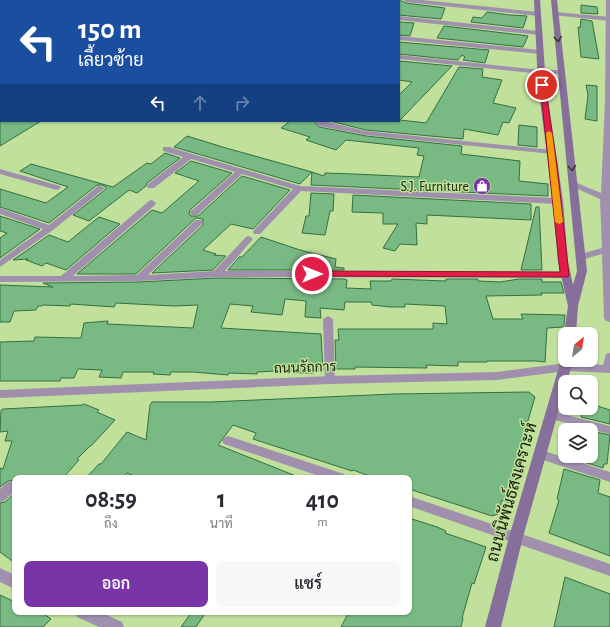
<!DOCTYPE html>
<html lang="th">
<head>
<meta charset="utf-8">
<style>
	:root { --surface:#fff; --page:#f7f7f7; --text:#2b2b33; --muted:#7c7c81; --accent:#7934a8 }
	body { margin:0; font-family:"Alegreya Sans",Sarabun,sans-serif; background:var(--page); color:var(--text); height:100vh; display:flex; flex-direction:column; font-size:15px; white-space:nowrap }
	* { box-sizing:border-box; margin:0 }
	p { font-size:13px; color:var(--muted) }
	.icon { flex:none; width:22px; height:22px; fill:none; stroke:currentColor; stroke-width:2; stroke-linecap:round; stroke-linejoin:round }
	.map { position:relative; flex:1; overflow:hidden }
	.side { position:absolute; left:12px; top:475px; width:400px; height:140px; display:flex; flex-direction:column; background:var(--surface); border-radius:8px; box-shadow:0 1px 3px #0004 }
	.side>* { flex:none }
	.top-card { position:absolute; left:0px; top:0px; width:400px; height:122px; box-shadow:0 1px 3px #0004; background:#1a4fa0; color:#fff; overflow:hidden }
	.needle { width:26px; rotate:30deg }
	.buttons { position:absolute; left:558px; top:327px; display:grid; gap:8px }
	.buttons a { display:grid; place-items:center; width:40px; height:40px; border-radius:8px; background:var(--surface); box-shadow:0 1px 3px #0004; font-size:20px }
	.pin { position:absolute; display:grid; place-items:center; width:34px; height:34px; color:#fff; margin:-17px; border:2px solid #fff; border-radius:50%; box-shadow:0 1px 4px #0007 }
	.me { position:absolute; width:44px; margin:-22px; rotate:90deg; stroke-linejoin:round; filter:drop-shadow(0 0 3px #0008) }
	.turn { display:flex; align-items:center; gap:14px; height:84px; padding:0 12px; font-size:18px }
	.turn .icon { width:52px; height:52px; stroke-width:2.5 }
	.turn b { display:block; font-size:28px; line-height:34px }
	.lanes { display:flex; align-items:center; height:38px; padding:0 12px; background:#0003; justify-content:center; gap:20px; direction:ltr }
	.lanes .off { opacity:.35 }
	.eta { display:flex; justify-content:space-evenly; align-items:center; height:68px; text-align:center }
	.eta b { font-size:24px; font-weight:600; line-height:28px }
	.button { display:flex; gap:8px; margin-top:auto; padding:8px 12px }
	.button a { flex:1; height:46px; border-radius:8px; background:var(--accent); color:#fff; font-size:16px; font-weight:600; line-height:46px; text-align:center }
	.button a+a { background:var(--page); color:var(--text) }
	.map>svg:first-child { display:block }
	.building { fill:#79ba84; stroke:#346f40 }
	.lines { fill:none; stroke-linecap:round; stroke-linejoin:round }
	.minor { fill:#a090ae; fill-rule:evenodd }
	.tertiary { fill:#a090ae; fill-rule:evenodd }
	.secondary { fill:#866f9b; fill-rule:evenodd }
	.oneway { stroke:#383833 }
	.route { fill:#e11d48; stroke:#92132f }
	.slow { fill:#f59e0b }
	.labels { text-anchor:middle; stroke-width:3; stroke-linejoin:round; paint-order:stroke }
	.poi-label { font-size:14px; fill:#162106; stroke:#c0e09b; text-anchor:end }
	.street-label { font-size:14px; fill:#162106; stroke:#c0e09b }
	.near-street-label { font-size:17px; fill:#162106; stroke:#c0e09b }
</style>
</head>
<body>
<div class="map">
<svg width="610" height="627" viewBox="0 0 610 627">
	<rect width="100%" height="100%" fill="#c0e09b"/>
	<path class="building" d="M399,0L406,3L445,8L441,19L399,15Z
		M581,5L597,7L598,14L581,13Z
		M487,12L510,15L527,16L523,28L471,22L473,17L482,18Z
		M581,19L592,21L599,59L581,57L578,27L580,28Z
		M399,22L414,23L410,36L399,35Z
		M444,26L521,35L528,36L523,47L437,38Z
		M399,42L489,50L485,63L463,60L465,57L462,55L458,60L399,54Z
		M399,61L452,66L400,120L426,123L459,67L483,69L482,77L502,80L493,103L516,108L509,123L503,122L498,135L464,129L463,139L366,130L330,121H399V95L412,82L399,80Z
		M586,85L597,86V121L585,119L588,95Z
		M0,121H41L0,146Z
		M290,121H314L319,127L366,136L462,146L461,154L520,161L519,181L548,184V196L311,185L312,172L324,176L325,173L354,174L419,177L424,156L417,155L419,148L346,140L336,150L306,140L310,137L281,128Z
		M519,125L537,127V147L518,145Z
		M187,136L226,148L312,172L300,184L174,147Z
		M165,153L180,158L147,183L146,186L137,193L129,190L89,221L73,215L106,189V187L102,185H97L49,223L0,207V189L46,203L68,187L20,171L31,164L113,187L147,163L151,164Z
		M191,161L232,173L190,210L189,214L191,216H198L242,176L290,190L253,229L231,224L203,250L216,254L214,255L226,256L213,270L152,273L203,225V219L196,218L136,274H77L152,210L162,213L199,181L175,173Z
		M311,193L334,194L333,211H330L325,235L302,233L306,216H309Z
		M353,195L531,204V220L427,215V224L416,223L417,245L400,244L395,251L383,248L398,224H383V213L352,212Z
		M536,207H539L542,270H521Z
		M0,216L40,229L0,258V238L7,233L0,231Z
		M99,217L120,224L66,270L46,263L42,266L26,260L28,259L13,260L49,235L68,242Z
		M261,237L300,250L336,259L335,267L344,268V270H228L239,257H242Z
		M217,278L344,279L347,280L346,288L371,289L370,281H391L392,279L446,281V279H478V281L500,282L519,279H542V282H561L564,293H541L542,295L486,296L493,319H523L521,314L565,315L564,325L563,327L547,328L545,362L536,361H487V362H458V366L426,365L427,368L355,367V369H336L335,340H339L338,329H433V323L447,324L445,306L405,304V307H390L372,305L371,302H345L344,310L320,308L321,318L305,317L306,301L285,299L282,315L251,312L253,306L230,304L221,328L321,334L323,370H314V373H295V370L257,372V374L229,373L228,375L193,372H171L170,375L153,374L154,372H123L121,378L99,377L102,370L78,369L74,378H61L60,381H0V342L34,341L35,337L81,338L84,323L108,321L107,324L193,328L198,305L174,306L116,303L114,307L71,304L70,306L43,305L42,306H38L36,310L14,311L10,322H0V285L53,287L43,283L139,282Z
		M529,392L535,397L518,454L524,456L509,503L502,500L498,514L492,516L409,489V478H375L353,470L352,471L253,439L256,433L233,425L218,445L301,478H139L127,473L123,478H86L99,464H101L127,432L146,440L150,405L152,402H210L394,394Z
		M84,404L99,410L97,412L115,420L91,446H90L77,459L79,460L63,478H15V480L8,481L0,487V468L3,469L12,441H5L8,431L0,432L1,410L3,409L82,405Z
		M591,404L610,410V424L581,417L583,408H591Z
		M591,431L610,435L607,464H604L603,468L578,460V456H591Z
		M564,469L600,480L598,493L610,497V556L549,533L559,500L557,499Z
		M15,493V563L0,552V503L5,502Z
		M409,518L437,527L446,531L445,533L486,547L474,584L472,583L462,618H463L461,627H341L349,612H409Z
		M565,577L610,594V627H554Z
		M0,595L15,602V612H41L51,619L43,627H0Z
		M192,612H206L196,627H181Z"/>
	<g class="lines">
		<path class="minor" d="M34,0H41L33,1Z
			M85,0H92L84,1Z
			M128,0H137L138,1H129Z
			M198,0H205L197,1Z
			M403,0H422L538,12L541,14L538,16L406,2Z
			M555,12L610,17V21L553,15V13Z
			M399,16L539,31L542,33L539,35L399,20Z
			M0,18H1L0,23Z
			M399,36L540,50L543,52L540,54L399,40Z
			M0,41H1V45H0Z
			M0,54H1V58H0Z
			M399,55L541,70H561L564,72L561,74H541L399,59Z
			M0,69H1L0,74Z
			M0,112H1V116H0Z
			M315,121H323L366,131L552,150L556,152L552,154L366,135L319,126Z
			M163,147H169L300,186L558,198L562,201L558,204L301,191L260,234H254L253,232L254,230L293,189L242,174L197,215H191L190,213L191,211L235,172L191,159L154,188H148L147,186L148,184L183,157L163,151Z
			M0,169L60,186L61,188L57,190L0,174Z
			M98,186H101L105,188L53,230L0,267V260L43,229L0,214V208L49,225Z
			M152,200L156,203L155,205L73,276L137,275L196,220H202L203,222L202,224L148,275L214,271L246,237L249,236L253,239L225,271L565,272L570,275L565,278L217,277L139,281L0,282V276H61L149,201Z
			M328,316L333,319L335,380L334,383H326L325,380L323,319Z
			M551,411L610,426V434L547,418L545,415L547,412Z
			M228,436L344,474L346,478H325L224,444L222,441L224,438Z
			M541,450L610,472V482L537,458L535,455L537,452Z
			M12,481L15,482V491L4,501L0,502V489L8,482Z
			M409,496L610,564V576L409,506Z"/>
		<path class="tertiary" d="M606,0H610V322L606,321L604,318L602,254L581,260L576,257L577,255L602,248L600,199L569,185L571,183H577L601,193L605,100Z
			M610,353V373L566,371L497,380L330,384L0,398V390L330,376L497,372L566,363L603,365L606,354Z
			M0,568L15,575V589L0,582Z
			M75,612H100L122,622L124,627H99L77,617Z"/>
		<path class="secondary" d="M534,0H540L546,85L563,201L568,262L573,285L577,271L551,0H557L587,271L578,306L576,334H564L568,306L558,262L553,201L538,85Z
			M565,356V360H573L567,382H565V388L523,537L501,627H485L509,537L561,360Z"/>
	</g>
	<defs><path id="oneway-chevron" d="M-2-3.5L2.5 0L-2 3.5" fill="none" stroke-width="1.6" stroke-linecap="round" stroke-linejoin="round"/></defs>
	<g class="oneway">
		<use href="#oneway-chevron" transform="translate(558 39) rotate(84)"/>
		<use href="#oneway-chevron" transform="translate(572 168) rotate(83)"/>
	</g>
	<path class="route" d="M540,84L545,85L557,165L569,275L568,277L309,276L308,274L309,272L312,271L560,272Z"/>
	<path class="slow" d="M549,131L552,133L563,222L559,224L555,222L546,133Z"/>
	<defs>
		<symbol id="shop-disc" viewBox="-11 -11 22 22"><circle r="9.5" fill="#7934a8" stroke="#c0e09b"/><path d="M-5-2.5h2.3a2.7 3.5 0 0 1 5.4 0H5L5.5 6h-11ZM-1.5-2.5h3a1.5 2.3 0 0 0-3 0Z" fill="#fff"/></symbol>
	</defs>
	<g fill-rule="evenodd">
		<use href="#shop-disc" x="472" y="176" width="20" height="20"/>
	</g>
	<g class="labels">
		<g class="poi-label">
			<text x="469" y="191">S.J. Furniture</text>
		</g>
		<g class="street-label">
			<text transform="translate(305 367) rotate(-2)" y="5">ถนนรัถการ</text>
		</g>
		<g class="near-street-label">
			<text transform="translate(511 492) rotate(-74)" y="6">ถนนนิพันธ์สงเคราะห์</text>
		</g>
	</g>
</svg>
<div class="buttons">
<a><svg class="needle" viewBox="-14 -14 28 28"><path d="M0-13l5 13h-10z" fill="#e53935"/><path d="M0 13l5-13h-10z" fill="#7c7c81"/></svg></a>
<a><svg class="icon" aria-label="search" viewBox="0 0 24 24"><circle cx="10" cy="10" r="6"/><path d="M15 15l6 6"/></svg></a>
<a><svg class="icon" aria-label="layers" viewBox="0 0 24 24"><path d="M12 4l9 5-9 5-9-5zM3 14l9 5 9-5"/></svg></a>
</div>
<div class="pin" style="left:542px;top:85px;background:#d93025"><svg class="icon" aria-label="arrive" viewBox="0 0 24 24"><path d="M6 21V4h12l-3 4 3 4H6"/></svg></div>
<svg class="me" style="left:312px;top:274px" viewBox="-20 -20 40 40"><circle r="17" fill="#e11d48" stroke="#fff" stroke-width="3"/><path d="M0-11L8 9 0 5-8 9z" fill="#fff"/></svg>
<div class="top-card">
<div class="turn"><svg class="icon" aria-label="left" viewBox="0 0 24 24"><path d="M17 20v-9H6M10 6l-5 5 5 5"/></svg><div><b>150 m</b>เลี้ยวซ้าย</div></div>
<div class="lanes"><svg class="icon" aria-label="left" viewBox="0 0 24 24"><path d="M17 20v-9H6M10 6l-5 5 5 5"/></svg><svg class="icon off" aria-label="ahead" viewBox="0 0 24 24"><path d="M12 20V5M6 11l6-6 6 6"/></svg><svg class="icon off" aria-label="right" viewBox="0 0 24 24"><path d="M7 20v-9h11M14 6l5 5-5 5"/></svg></div>
</div>
<section class="side">
<div class="eta">
<div><b>08:59</b><p>ถึง</p></div>
<div><b>1</b><p>นาที</p></div>
<div><b>410</b><p>m</p></div>
</div>
<div class="button"><a>ออก</a><a>แชร์</a></div>
</section>
</div>
</body>
</html>
